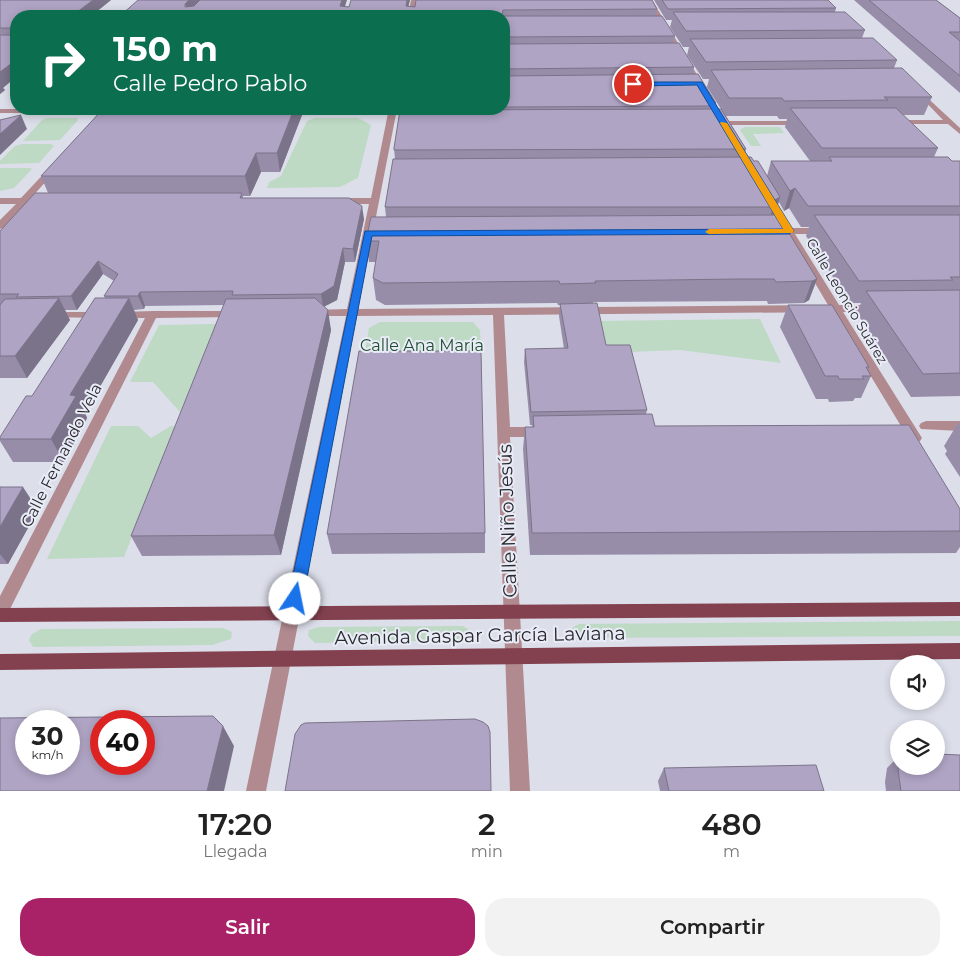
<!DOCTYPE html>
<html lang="es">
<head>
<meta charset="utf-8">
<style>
	:root { --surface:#fff; --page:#f2f2f2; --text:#222; --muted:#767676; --accent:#a92167 }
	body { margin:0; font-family:Montserrat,sans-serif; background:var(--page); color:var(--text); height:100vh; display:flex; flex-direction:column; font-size:19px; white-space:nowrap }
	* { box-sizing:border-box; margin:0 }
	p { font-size:16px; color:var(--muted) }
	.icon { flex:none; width:28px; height:28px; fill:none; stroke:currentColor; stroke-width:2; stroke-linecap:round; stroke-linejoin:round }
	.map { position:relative; height:791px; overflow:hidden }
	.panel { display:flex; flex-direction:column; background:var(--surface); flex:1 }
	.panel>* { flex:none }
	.top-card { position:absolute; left:10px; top:10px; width:500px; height:105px; border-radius:20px; box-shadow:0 2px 8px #0003; background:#0b6e4f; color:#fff; overflow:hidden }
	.tools { position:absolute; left:890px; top:655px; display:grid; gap:10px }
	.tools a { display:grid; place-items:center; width:55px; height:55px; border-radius:50%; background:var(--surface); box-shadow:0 2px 8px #0003; font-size:25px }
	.speed { position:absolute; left:15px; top:710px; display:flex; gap:10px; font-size:25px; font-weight:700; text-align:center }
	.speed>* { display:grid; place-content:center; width:65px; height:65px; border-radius:50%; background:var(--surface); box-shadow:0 2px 8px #0003; line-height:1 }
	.speed small { font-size:12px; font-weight:400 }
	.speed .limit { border:8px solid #d22; background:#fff; color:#111 }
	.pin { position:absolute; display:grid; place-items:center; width:42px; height:42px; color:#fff; margin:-21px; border:2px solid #fff; border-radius:50%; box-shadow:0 1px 5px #0007 }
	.me { position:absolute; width:55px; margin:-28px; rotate:11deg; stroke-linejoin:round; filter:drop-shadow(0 0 4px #0008) }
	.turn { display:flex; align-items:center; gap:18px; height:105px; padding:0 20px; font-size:22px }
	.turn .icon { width:65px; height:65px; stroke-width:2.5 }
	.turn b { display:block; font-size:35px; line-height:42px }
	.eta { display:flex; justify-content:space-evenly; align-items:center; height:85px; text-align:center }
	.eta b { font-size:30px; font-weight:600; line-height:35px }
	.action { display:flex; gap:10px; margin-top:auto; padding:10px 20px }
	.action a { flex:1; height:58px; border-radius:20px; background:var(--accent); color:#fff; font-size:20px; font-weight:600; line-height:58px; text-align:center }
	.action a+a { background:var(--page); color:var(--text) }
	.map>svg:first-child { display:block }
	.green { fill:#bed9c4 }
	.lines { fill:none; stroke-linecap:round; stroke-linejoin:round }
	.minor { fill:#b18a90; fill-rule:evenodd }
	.major { fill:#83414f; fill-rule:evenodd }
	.wall { fill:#978da9; fill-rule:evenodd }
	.shaded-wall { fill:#7b7389 }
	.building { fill:#b0a4c4; stroke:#7b7389; fill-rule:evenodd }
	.route { fill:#1a73e8; stroke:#114b97 }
	.slow { fill:#f59e0b }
	.labels { text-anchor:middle; stroke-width:4; stroke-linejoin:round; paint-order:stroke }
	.far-street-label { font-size:14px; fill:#292a2e; stroke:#e9ecf7 }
	.park-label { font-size:16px; fill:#1d4e2d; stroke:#e9ecf7 }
	.street-label { font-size:16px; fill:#292a2e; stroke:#e9ecf7 }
	.near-street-label { font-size:19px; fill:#292a2e; stroke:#e9ecf7 }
</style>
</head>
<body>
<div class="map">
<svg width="960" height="791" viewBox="0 0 960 791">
	<rect width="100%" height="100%" fill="#dcdfea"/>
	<path class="green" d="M47,118H77L78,120L60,140L23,141L42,120Z
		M315,118H358L371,125L358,178L340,187L267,188L269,182L281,176L307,121Z
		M744,127H780L784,133L753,134L761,146H751L740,130Z
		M22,144H51L54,146L39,163L0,164V161L15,146Z
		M0,168H30L32,169L14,188L0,191Z
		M760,319L781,363L680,350L603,353L596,321Z
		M380,322H473L480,330L482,369H362L369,328Z
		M217,324L180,412L153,382H130L159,325Z
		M111,426H138L151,438L171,426H175L124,557L47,559Z
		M960,621V636L581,638L572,632V628L579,624Z
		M463,626L471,631V636L465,640L315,643L308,636L309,630L319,627Z
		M223,628L232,632L231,639L212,645L33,647L29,640L32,634L41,629Z"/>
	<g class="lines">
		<path class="minor" d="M411,0H417L414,16H408Z
			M646,0H652L705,88L704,89L699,88Z
			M919,90L960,128V134L948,124H891L890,122L894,120H943L917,93L915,92Z
			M0,109H117L121,111L117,113H0Z
			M282,109H397L358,309L828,305L786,234L778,231L782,228L764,197L768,194L771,195L792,228H825L830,231L825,234H795L839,305H875L880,308L875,311L843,312L922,438L920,441H910L832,312L504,315L510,427H540L545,429L547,432L545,435L540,437H510L530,791H510L493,315L357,316L266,791H246L346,316H312L306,313L312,310L347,309L369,204H337L333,201L337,198H371L388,113H285L281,111Z
			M711,121H802L806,123L802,125H714L710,123Z
			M51,166L58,168L31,198L47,199V203L26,204L3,228L0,229V220L16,204H0V198H21Z
			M153,311H235L241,314L235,317L156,318L6,617L0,619V596L145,318H120L114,315L120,312Z
			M50,312H100L106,315L100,318L46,317L44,315Z
			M926,421H960V431L921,429L919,426L921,423Z"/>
		<path class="major" d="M960,602V616L0,622V608Z
			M960,643V659L0,670V654Z"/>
	</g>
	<path class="wall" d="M0,0H111L91,16H16L3,88L5,90L0,94Z
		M410,0L408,7L657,9L656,16L675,36L673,43L694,67L693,75L716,103L715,109H721L707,87L709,79H703L687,55L689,47H683L670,27L672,20H666L654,0H828L836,8L835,12L865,30L862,38L897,60L894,68L932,97L924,115H903L938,148L934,157L952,161H960V396L911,397L857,313L861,303H850L806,236L809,227H801L789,208L784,211L779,202L774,215L817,279L809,300L804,303L768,304L767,301L593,302V303L606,345L647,410L646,414L655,426L960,509V547L956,553L530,555L523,449L525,427H532V425H530L524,362L525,349H564L559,316L560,305H558L557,303L385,305L376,300L373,278L376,262H369L366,241L386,217L385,207L395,159L394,148L402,109H504V16L345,7ZM726,116H777L779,119H787L785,127L810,161H771L767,176L754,161L744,157L746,149Z
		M854,0H936L960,18V93Z
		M103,109H301L302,115L280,172H261L250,196H243V198L364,219L355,262H345L337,300L324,307L331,330L281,555L142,556L131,536L224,305L145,306L144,309L134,310L138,320L85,413L87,418L64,462H13L0,441V437L32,396L105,298L104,296L114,281L103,274L77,310H65L70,320L27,378H0V231L48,193L41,176Z
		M788,305L869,367L868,370L871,376L861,398H855L853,401L829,402L828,399H816L780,327Z
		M958,423H960V477L945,454L947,451L944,446Z
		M0,487L38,510L8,564H0Z
		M485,533V553L332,554L327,534Z
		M899,756V766L960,791H886L885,782L887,768Z
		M664,768L824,791H660L658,781Z"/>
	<path class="shaded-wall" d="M93,0H111L91,16H72Z
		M189,0H200L188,15L185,4Z
		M342,0H347L342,16L340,6Z
		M407,0H410L406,16V6Z
		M16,60V77L3,88L5,90L0,94V72Z
		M294,109H301L302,115L280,172L277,153Z
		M21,115L27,129L0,155V134Z
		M256,153L261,172L250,196L245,176Z
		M795,188L789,208L784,211L790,191Z
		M780,197L774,217L769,220L773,207L771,202Z
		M362,206L364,219L355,262L353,249Z
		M343,248L345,262L337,300L323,307L321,294Z
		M98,261L103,274L77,310L71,296Z
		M817,279L809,300L804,303L812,281Z
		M140,292L145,306L144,309L138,296Z
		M59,298L70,320L27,378L15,356Z
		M129,298L138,320L85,413L87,418L64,462L51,439L70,395Z
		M328,310L331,330L281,555L274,535Z
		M23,487L38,510L8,564L0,554V527Z
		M223,726L234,746L224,791H207Z"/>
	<path class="building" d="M0,0H93L72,16H16V60L0,72V35H11L13,30L11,28H0Z
		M138,0H189L185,4V7L194,6L200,0H342L340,6L349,7L351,0H407L406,6L415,7L416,0H652L657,9L503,10L502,15L504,16H120Z
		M662,0H828L836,8L668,9Z
		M869,0H936L960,18V32H949L960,41V76Z
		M673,12H845L865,30L686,31Z
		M504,16H662L675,36L504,37V38Z
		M873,38L897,60L706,62L690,39Z
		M679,43L694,67L504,69V71V44Z
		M902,68L932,97H884L888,100L784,101L782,98H729L711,70Z
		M698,74L716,103H714L716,106L504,107V76Z
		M790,108H896L938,148H822Z
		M103,109H294L277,153H256L245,176H41Z
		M721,109L746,149L394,150V148L400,110Z
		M21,115L0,134V120Z
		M751,157L754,161H758L780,197L771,202L773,207H385L393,159Z
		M829,157H948L952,161H960V206H808L795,188L790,191L771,161H832Z
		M35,193H242L240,198H349L362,206L353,249L343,248L334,286L321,294L232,295L233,291L140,292L138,296H104L118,274L98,261L71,296L16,297L19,294H0V231Z
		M778,215L817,279L812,281L776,282L774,279H738L595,281L596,283L560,284L559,281L383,283L373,278L379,241H366L371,217Z
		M814,215H960V277H950L953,280L859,281Z
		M960,290V373L923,374L866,291Z
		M59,298L15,356H0V305L5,299Z
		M95,298H129L70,395L76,396L51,439H0V437L26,396H32Z
		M315,298L328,310L274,535L131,536L226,299Z
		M597,303L606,345H630L647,410L531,412L525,349L568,348L560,304Z
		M788,305H832L869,367H866L871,376H862L864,379H839L838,376H825Z
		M359,351H481L485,533L327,534Z
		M652,414L655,426L909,425L960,509V531L532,533L525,427H534L533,416Z
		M0,487H23L0,527Z
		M213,716L223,726L207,791H0V718ZM26,721H69V764H26ZM101,721H144V764H101Z
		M475,719L483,722L488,726L490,732L491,791H285L295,734L301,725L305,723Z
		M936,754L960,755V791H901L898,769L899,765V766H936Z
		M816,765L824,791H669L664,768Z"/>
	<path class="route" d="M631,82H702L794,231L789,234L372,236L303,599L300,603L295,605L290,603L288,599L365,231L783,229L697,85L633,86L630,84Z"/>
	<path class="slow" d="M721,122L727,123L794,231L792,233L709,234L705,232L709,229H783L720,123Z"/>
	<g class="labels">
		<g class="far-street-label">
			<text transform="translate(847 301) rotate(59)" y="5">Calle Leoncio Suárez</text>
		</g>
		<g class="park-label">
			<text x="422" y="351">Calle Ana María</text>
		</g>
		<g class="street-label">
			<text transform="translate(61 455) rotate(-63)" y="6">Calle Fernando Vela</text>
		</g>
		<g class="near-street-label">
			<text transform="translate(507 521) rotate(-92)" y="7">Calle Niño Jesús</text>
			<text transform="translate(480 635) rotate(-1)" y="7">Avenida Gaspar García Laviana</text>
		</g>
	</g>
</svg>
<div class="tools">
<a><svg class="icon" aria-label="sound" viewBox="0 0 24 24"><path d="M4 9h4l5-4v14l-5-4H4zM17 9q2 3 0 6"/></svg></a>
<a><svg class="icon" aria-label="layers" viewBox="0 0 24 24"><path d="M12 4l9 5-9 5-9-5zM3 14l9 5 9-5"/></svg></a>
</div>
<div class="speed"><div>30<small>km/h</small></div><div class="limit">40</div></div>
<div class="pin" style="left:633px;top:84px;background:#d93025"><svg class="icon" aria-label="arrive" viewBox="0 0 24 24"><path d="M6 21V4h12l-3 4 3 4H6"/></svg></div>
<svg class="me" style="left:295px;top:599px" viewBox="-20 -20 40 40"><circle r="19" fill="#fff"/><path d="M0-13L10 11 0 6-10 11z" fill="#1a73e8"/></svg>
<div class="top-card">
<div class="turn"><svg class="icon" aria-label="right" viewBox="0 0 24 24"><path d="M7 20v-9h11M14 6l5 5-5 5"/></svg><div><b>150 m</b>Calle Pedro Pablo</div></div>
</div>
</div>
<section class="panel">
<div class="eta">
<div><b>17:20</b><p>Llegada</p></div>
<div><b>2</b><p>min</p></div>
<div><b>480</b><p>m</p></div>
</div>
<div class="action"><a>Salir</a><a>Compartir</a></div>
</section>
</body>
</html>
